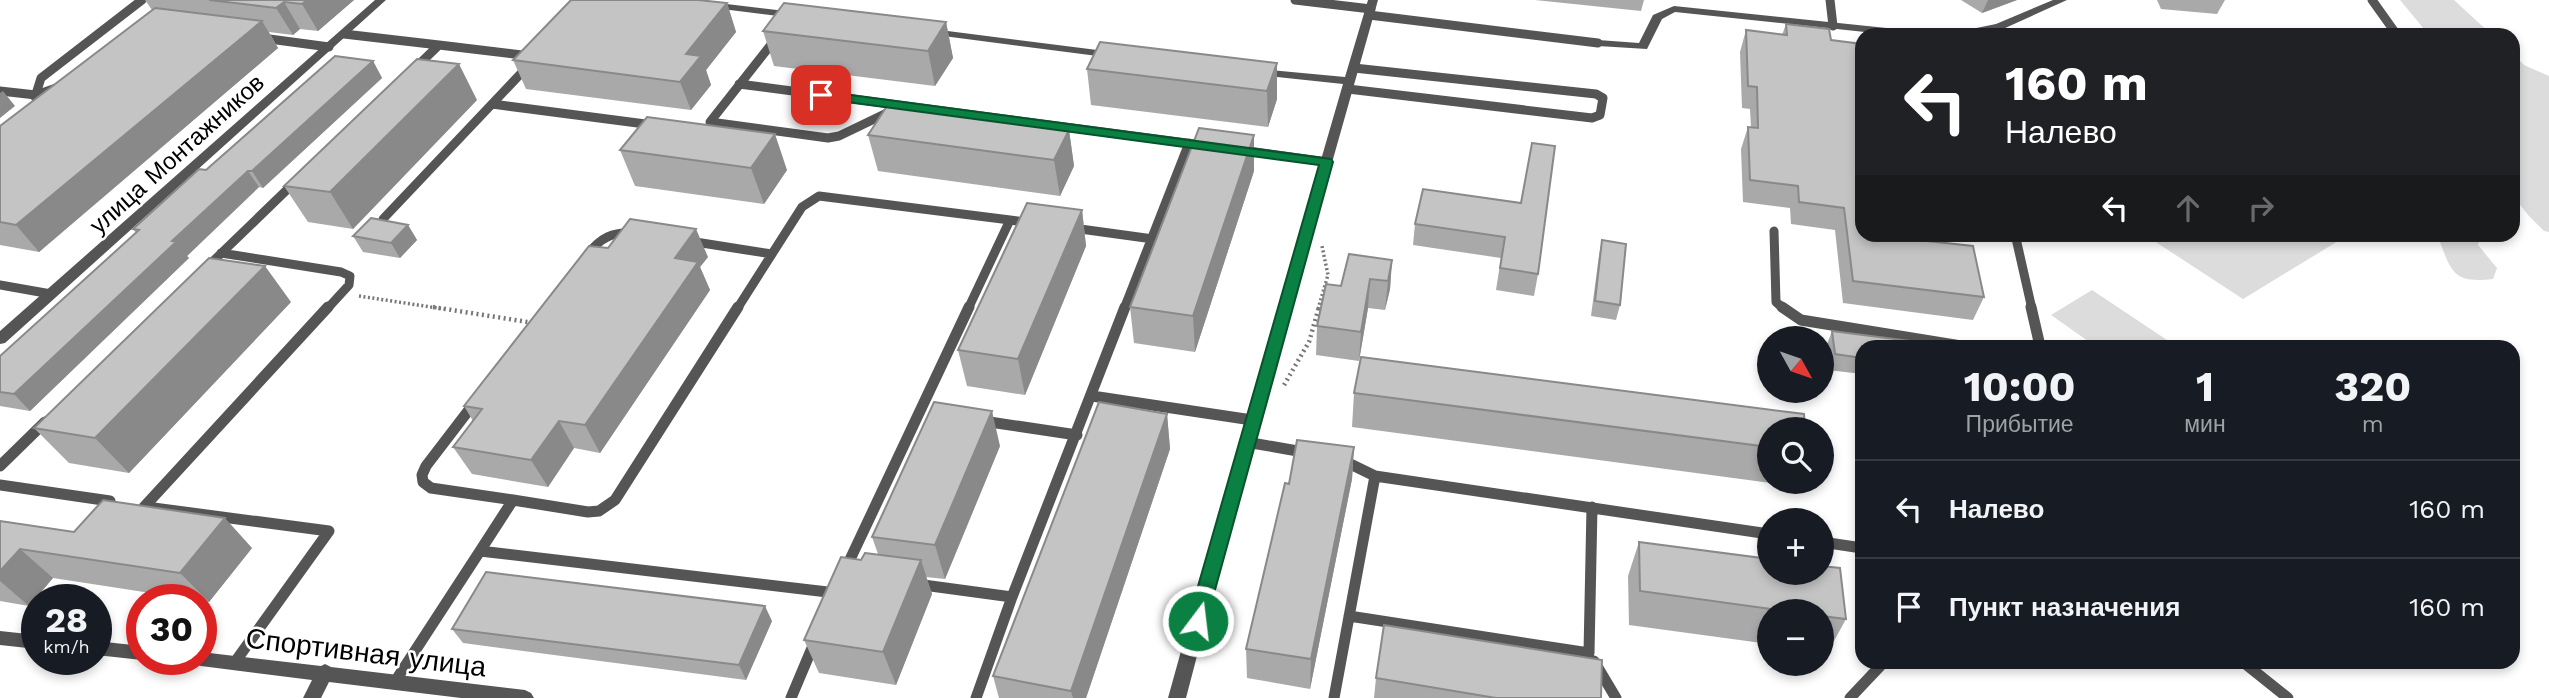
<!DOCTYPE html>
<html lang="ru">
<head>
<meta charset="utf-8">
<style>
	:root { --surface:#171b24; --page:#242831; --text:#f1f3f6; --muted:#9ea1a6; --line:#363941 }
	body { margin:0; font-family:"Work Sans",sans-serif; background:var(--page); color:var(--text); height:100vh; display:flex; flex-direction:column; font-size:26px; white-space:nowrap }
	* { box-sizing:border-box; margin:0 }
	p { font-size:23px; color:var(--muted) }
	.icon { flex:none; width:38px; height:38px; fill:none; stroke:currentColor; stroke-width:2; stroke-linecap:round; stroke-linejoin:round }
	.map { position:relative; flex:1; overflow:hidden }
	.sheet { position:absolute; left:1855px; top:340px; width:665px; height:329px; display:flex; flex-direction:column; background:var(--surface); border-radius:21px; box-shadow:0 4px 10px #0003 }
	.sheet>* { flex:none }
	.top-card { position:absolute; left:1855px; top:28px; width:665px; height:214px; border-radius:21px; box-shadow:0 4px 10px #0003; background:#202124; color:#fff; overflow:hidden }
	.needle { width:46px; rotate:130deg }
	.buttons { position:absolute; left:1757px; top:326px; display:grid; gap:14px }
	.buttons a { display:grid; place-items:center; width:77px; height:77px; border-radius:50%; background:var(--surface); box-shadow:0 4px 10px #0003; font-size:35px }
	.speed { position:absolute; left:21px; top:584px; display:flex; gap:14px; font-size:35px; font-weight:700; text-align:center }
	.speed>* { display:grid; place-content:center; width:91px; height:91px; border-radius:50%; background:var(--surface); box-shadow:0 4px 10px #0003; line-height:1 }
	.speed small { font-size:18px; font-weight:400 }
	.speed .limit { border:10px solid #d22; background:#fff; color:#111 }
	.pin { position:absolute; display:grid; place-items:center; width:60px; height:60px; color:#fff; margin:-30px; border-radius:14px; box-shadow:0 4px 10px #0006 }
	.me { position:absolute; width:77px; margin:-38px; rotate:15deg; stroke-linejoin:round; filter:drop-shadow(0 0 5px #0008) }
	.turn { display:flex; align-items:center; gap:24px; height:147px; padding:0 35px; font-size:32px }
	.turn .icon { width:91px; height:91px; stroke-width:2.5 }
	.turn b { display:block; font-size:49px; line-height:60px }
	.lanes { display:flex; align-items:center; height:66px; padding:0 35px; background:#0003; justify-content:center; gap:35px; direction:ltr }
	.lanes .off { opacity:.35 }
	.eta { display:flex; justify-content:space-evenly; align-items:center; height:119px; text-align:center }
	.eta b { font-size:42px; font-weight:700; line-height:49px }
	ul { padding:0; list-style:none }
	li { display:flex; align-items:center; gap:21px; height:98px; padding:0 35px; border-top:2px solid var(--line) }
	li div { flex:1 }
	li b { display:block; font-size:26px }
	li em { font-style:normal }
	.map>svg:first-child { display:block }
	.green { fill:#dcdcdc }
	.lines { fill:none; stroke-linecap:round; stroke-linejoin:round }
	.path-far1 { stroke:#777; stroke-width:3.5; stroke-dasharray:2 2.5; stroke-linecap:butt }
	.path { stroke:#777; stroke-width:4.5; stroke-dasharray:2 3.5; stroke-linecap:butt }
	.lane-far1 { stroke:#555; stroke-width:9 }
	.lane { stroke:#555; stroke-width:11 }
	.street { fill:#555; fill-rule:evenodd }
	.wall { fill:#a9a9a9 }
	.shaded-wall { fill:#898989 }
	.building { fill:#c4c4c4; stroke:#898989; stroke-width:2 }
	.route { fill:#0b8043; stroke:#07532c; stroke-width:2 }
	.labels { text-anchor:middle; stroke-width:5; stroke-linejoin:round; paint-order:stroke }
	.street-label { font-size:24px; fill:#000; stroke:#fff }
	.near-street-label { font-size:28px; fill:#000; stroke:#fff }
</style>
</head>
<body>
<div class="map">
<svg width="2549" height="698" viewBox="0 0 2549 698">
	<rect width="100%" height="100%" fill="#fff"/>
	<path class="green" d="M2400,0H2454L2492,35H2429Z
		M2513,54L2524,65L2549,76V232L2544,231L2529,216L2513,196Z
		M2145,235H2348L2243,299Z
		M2445,235H2481L2478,245L2497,268L2493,279C2456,283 2452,275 2440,242Z
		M2092,290L2176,346H2095L2051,315Z"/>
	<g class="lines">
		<path class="path-far1" d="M359,296L444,309
			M1318,309L1328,275L1322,246"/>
		<path class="path" d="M433,307L534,323
			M1284,385L1309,342L1319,307"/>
		<path class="lane-far1" d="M1295,0L1371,9
			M1830,0L1833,26
			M2372,0L2397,35
			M1369,15L1598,43
			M344,34L439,45
			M777,37L710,122L828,138L839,136L893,110
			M262,38L329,47
			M413,70L439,45L530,56
			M739,84L1194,144
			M1348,89L1592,118L1600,115L1603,98L1596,94L1354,68
			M0,91L36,95L59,87
			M35,97L41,78L142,0
			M492,104L653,125
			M1241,150L1327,162
			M383,219L528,66
			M1073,228L1153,239
			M1774,231L1776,302L1784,309
			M2015,234L2032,309
			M689,241L772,254L737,309
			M221,253L341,272L350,276L349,285L327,309
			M772,254L802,207L819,196L1010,220
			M587,255C600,238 613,231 635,233
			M206,268L295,182
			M0,285L51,294
			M968,309L1010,220L1032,223
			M1124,309L1189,143"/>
		<path class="lane" d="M1782,307L1801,320L1961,346
			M2031,307L2040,346
			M1092,396L1252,420
			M475,402L426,466L422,475L423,482L431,488L513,500
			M983,421L1077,435
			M1246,442L1309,453
			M1342,460L1375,476L1769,534
			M0,466L45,422
			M0,485L110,501
			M144,507L328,307
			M146,507L329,531L235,662
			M1822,542L1862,548
			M480,551L513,500L588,512L599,511L615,500L738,307
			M846,568L969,307
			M916,584L1012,597
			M1349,616L1589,653L1592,507
			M1594,661L1616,698
			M2243,662L2288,698
			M396,680L480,551L836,593
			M791,698L815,641
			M976,698L1012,597L1125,307
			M1334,698L1375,476
			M1850,698L1884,662"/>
		<path class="street" d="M375,0H386L5,343L0,344V331Z
			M1368,0H1378L1253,442L1186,698H1168L1239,442L1343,84L1259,75L1253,72L1259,69L1345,77Z
			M2053,0H2067L2003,29L1974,35H1951L1957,32L1996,24Z
			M710,2L794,12L799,15L794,18L706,7V3Z
			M1674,6L1925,32L1931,35H1893L1675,12L1662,19L1647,49L1598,46L1592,43L1598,40L1639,43L1653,15Z
			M932,29L1113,52L1119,55L1113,58L928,34V30Z
			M0,631L37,635V649L0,645Z
			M96,641L142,646V660H144H142L96,655Z
			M201,652L321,666L325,664L331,667L525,690L531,693L534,698H461L329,682L321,698H303L312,680L201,666L195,664L193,660H201Z"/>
	</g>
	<path class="wall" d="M145,0H354L318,31L300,29L293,35L269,32L278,48L39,252L0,245V126L152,10Z
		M1535,0H1644L1641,11Z
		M1961,0H2017L1982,13Z
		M2157,0H2225L2217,14L2161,9Z
		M727,3L736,32L706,70L711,85L691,110L526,89L513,60Z
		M946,22L953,58L935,86L774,66L763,31Z
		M1786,24L1862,234L1900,238L1984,297L1973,320L1843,303L1835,230L1791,224L1790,208L1743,202L1741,149L1748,127H1751L1750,109L1742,108L1740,52L1746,30L1782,35Z
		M373,61L382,78L263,188L259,187L187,256L189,258L30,411L0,406V356L136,233L133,229L206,170Z
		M1277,63V99L1268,127L1091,105L1087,69Z
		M477,100L353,229L308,222L284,186Z
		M1069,130L1074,166L1060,196L878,171L868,135Z
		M620,150L787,170L764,204L635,186Z
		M1254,171L1195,352L1134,343L1130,307Z
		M1521,203L1538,274L1534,296L1496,290L1501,258L1413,245L1415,224Z
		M1082,210L1086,246L1025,395L967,386L958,350Z
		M408,225L417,240L400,258L363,252L353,236Z
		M1602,240L1620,305L1616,320L1591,316L1599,255Z
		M608,248L708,257L700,267L710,290L600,453L574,448L548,487L472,474L453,447L473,421L464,406Z
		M1392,260L1390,289L1385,310L1368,308L1359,361L1316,355L1317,326L1341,286Z
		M291,302L129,473L69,463L34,428Z
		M1832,331L1862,346V374L1828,370L1826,347Z
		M1354,393L1769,429V481H1795L1793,486L1352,427Z
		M1167,414L1170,449L1086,698H999L993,676Z
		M1000,446L945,579L926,577L932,594L896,685L819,673L804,640L861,560L878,554L872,537Z
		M1354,447L1352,479L1310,689L1247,678L1246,649L1289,484Z
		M0,521L74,532L252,548L209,602L53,578L29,606L0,601Z
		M1639,542L1846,619L1828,652H1822V611H1769V644L1629,625L1628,576Z
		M772,621L746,680L463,643L452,629Z
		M1376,678L1601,698H1374Z"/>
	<path class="shaded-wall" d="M307,0H354L318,31L302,4Z
		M1988,0H2017L1982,13Z
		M284,2L300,29L293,35L276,8Z
		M727,3L736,32L706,70L711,85L691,110L680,82L686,54Z
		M262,21L278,48L39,252L16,225Z
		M946,22L953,58L935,86L928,51Z
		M373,61L382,78L263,188L252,171Z
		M1277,63V99L1268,127L1267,91Z
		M459,64L477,100L353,229L330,192Z
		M3,91L15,106L0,118V93Z
		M1069,130L1074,166L1060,196L1054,160Z
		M775,134L787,170L764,204L751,168Z
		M1254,135V171L1195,352L1193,316Z
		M248,171L259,187L187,256L189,258L30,411L14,394L172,241Z
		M1082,210L1086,246L1025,395L1018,359Z
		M408,225L417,240L400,258L391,243Z
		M696,229L708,257L700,267L710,290L600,453L585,425L675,258Z
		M1392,260L1390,289L1385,310L1388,281Z
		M265,266L291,302L129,473L95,438Z
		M1370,279L1368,308L1359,361L1361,332Z
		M992,411L1000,446L945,579L935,545Z
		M1167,414L1170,449L1086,698H1073L1071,691Z
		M559,421L574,448L548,487L531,460Z
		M1354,447L1352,479L1310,689L1311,659Z
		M225,518L252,548L209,602L180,573Z
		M20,549L53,578L29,606L0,581V571Z
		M921,560L932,594L896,685L883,652Z
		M765,606L772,621L746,680L739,665Z"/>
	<path class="building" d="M209,0H307L302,4L284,2L276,8Z
		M571,0H698L727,3L686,54L701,56L680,82L513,60Z
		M784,3L946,22L928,51L763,31Z
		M155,8L262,21L16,225L0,222V126Z
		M1786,24L1829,29L1831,40L1862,44V234H1900V238L1973,246L1984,297L1853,281L1844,208L1799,202L1798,186L1750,180L1748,127L1758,128L1757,87L1748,86L1746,30L1787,35Z
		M1100,42L1277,63L1267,91L1087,69Z
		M335,56L373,61L252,171H248L172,241L176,242L14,394L0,392V356L139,230L133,229L199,169L206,170Z
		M417,59L459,64L330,192L284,186Z
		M887,106L1069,130L1054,160L868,135Z
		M647,117L775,134L751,168L620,150Z
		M1199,128L1254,135L1193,316L1130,307Z
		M1532,143L1555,146L1538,274L1500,268L1505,237L1415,224L1423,189L1521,203Z
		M1027,203L1082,210L1018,359L958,350Z
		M371,218L408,225L391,243L353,236Z
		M630,219L696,229L675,258L698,262L585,425L559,421L531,460L453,447L482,409L464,406L589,246L608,248Z
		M1602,240L1626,244L1620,305L1595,301Z
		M1349,254L1392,260L1388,281L1370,279L1361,332L1317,326L1326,284L1341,286Z
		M209,258L265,266L95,438L34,428Z
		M1832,331L1949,346H1862V358L1835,354Z
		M1361,357L1804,414L1805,429H1769V447L1354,393Z
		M934,402L992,411L935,545L872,537Z
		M1099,402L1167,414L1071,691L993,676Z
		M1297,440L1354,447L1311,659L1246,649L1285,483L1289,484Z
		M103,500L225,518L180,573L20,549L0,571V521L74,532Z
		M1639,542L1769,559V572H1822V566L1840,568L1846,619L1822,616V611H1786L1640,591Z
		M865,553L921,560L883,652L804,640L841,557L861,560Z
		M486,572L765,606L739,665L452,629Z
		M1384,625L1602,660L1601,698H1496L1376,678Z"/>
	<path class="route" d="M821,91L1331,159L1333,162L1205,626L1198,629L1191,626L1188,621L1319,165L817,98L815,95Z"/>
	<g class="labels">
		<g class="street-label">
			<text transform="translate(177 154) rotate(-42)" y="8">улица Монтажников</text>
		</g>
		<g class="near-street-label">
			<text transform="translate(366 652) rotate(7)" y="10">Спортивная улица</text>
		</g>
	</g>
</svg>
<div class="buttons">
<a><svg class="needle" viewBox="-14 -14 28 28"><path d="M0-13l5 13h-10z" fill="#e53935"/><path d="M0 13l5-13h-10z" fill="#9ea1a6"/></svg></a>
<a><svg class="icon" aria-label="search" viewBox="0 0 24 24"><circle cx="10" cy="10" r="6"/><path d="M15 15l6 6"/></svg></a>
<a>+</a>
<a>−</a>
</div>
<div class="speed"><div>28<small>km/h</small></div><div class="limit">30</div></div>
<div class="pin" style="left:821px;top:95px;background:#d93025"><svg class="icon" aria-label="arrive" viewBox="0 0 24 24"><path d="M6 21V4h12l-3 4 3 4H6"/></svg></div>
<svg class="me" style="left:1198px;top:621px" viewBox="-20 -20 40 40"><circle r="17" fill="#0b8043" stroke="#fff" stroke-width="3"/><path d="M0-11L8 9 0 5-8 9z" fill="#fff"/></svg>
<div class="top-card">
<div class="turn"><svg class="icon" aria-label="left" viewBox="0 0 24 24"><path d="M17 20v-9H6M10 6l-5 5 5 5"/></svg><div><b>160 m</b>Налево</div></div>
<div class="lanes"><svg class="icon" aria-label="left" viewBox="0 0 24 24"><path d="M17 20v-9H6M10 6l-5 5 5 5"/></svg><svg class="icon off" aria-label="ahead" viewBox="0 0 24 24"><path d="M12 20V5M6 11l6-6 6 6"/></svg><svg class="icon off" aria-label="right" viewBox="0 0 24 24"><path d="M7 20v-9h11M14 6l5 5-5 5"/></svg></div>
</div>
<section class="sheet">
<div class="eta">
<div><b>10:00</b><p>Прибытие</p></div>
<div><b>1</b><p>мин</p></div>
<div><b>320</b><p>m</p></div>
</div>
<ul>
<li><svg class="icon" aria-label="left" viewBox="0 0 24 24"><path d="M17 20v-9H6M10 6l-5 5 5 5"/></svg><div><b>Налево</b></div><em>160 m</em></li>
<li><svg class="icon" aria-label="arrive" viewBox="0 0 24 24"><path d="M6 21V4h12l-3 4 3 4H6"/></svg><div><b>Пункт назначения</b></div><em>160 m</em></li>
</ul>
</section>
</div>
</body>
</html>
